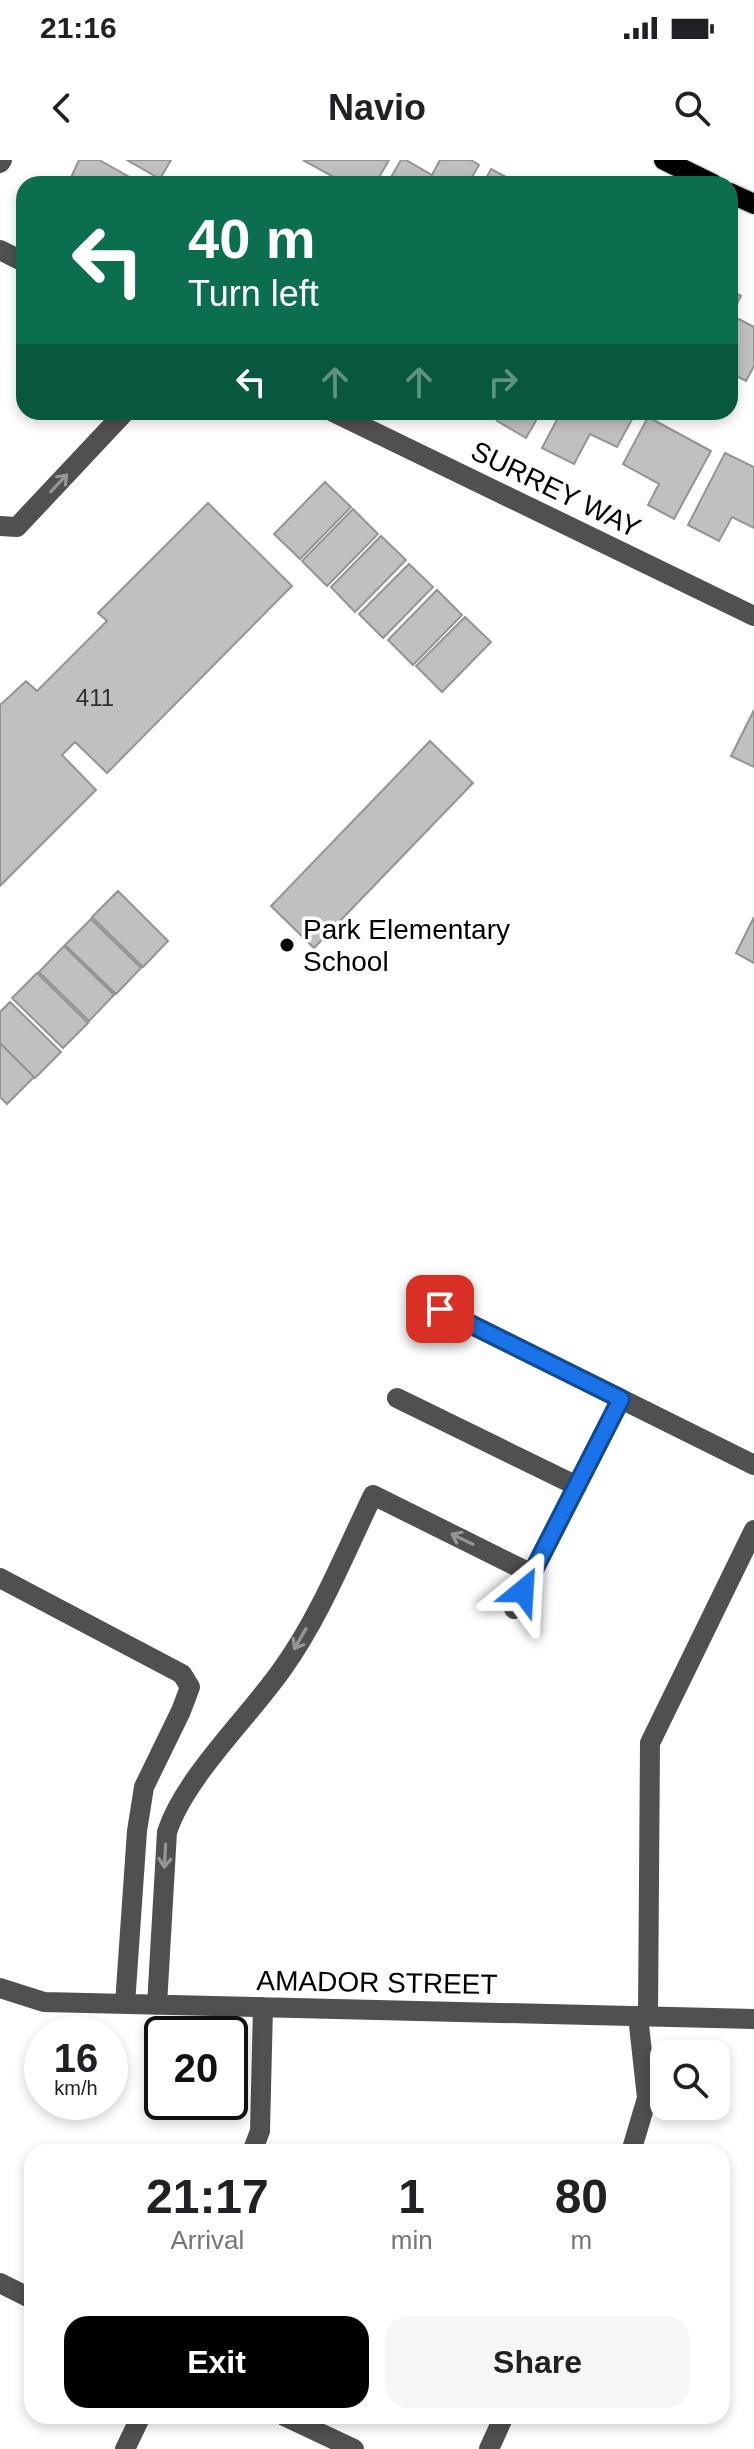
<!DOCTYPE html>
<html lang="en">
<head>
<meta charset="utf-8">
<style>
	:root { --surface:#fff; --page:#f6f6f6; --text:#202124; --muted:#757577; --accent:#000 }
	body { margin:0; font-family:Arial,sans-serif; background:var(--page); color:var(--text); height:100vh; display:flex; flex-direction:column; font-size:30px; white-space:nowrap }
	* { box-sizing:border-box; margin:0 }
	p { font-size:26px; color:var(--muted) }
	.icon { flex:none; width:44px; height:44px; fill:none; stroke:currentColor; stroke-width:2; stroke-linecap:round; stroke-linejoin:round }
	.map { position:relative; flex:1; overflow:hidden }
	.sheet { position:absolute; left:24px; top:1984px; width:706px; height:280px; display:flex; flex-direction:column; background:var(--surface); border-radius:24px; box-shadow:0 4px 12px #0003 }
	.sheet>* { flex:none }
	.hud { position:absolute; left:16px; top:16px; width:722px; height:244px; border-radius:24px; box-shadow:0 4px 12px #0003; background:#0b6e4f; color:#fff; overflow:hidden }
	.buttons { position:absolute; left:650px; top:1880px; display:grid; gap:16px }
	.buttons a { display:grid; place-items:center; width:80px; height:80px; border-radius:16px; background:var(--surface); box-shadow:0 4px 12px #0003; font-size:40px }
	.speed { position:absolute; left:24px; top:1856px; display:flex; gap:16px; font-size:40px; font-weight:700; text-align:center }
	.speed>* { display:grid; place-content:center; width:104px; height:104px; border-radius:50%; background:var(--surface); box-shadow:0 4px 12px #0003; line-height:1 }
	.speed small { font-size:20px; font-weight:400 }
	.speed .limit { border:4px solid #111; border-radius:12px; background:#fff; color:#111 }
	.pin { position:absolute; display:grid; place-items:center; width:68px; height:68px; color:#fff; margin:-34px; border-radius:16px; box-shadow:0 4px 12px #0006 }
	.me { position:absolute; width:88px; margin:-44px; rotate:27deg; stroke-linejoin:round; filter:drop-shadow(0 0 6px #0008) }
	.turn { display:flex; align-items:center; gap:28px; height:168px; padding:0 40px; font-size:36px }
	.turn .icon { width:104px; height:104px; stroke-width:2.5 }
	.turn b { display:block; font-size:56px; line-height:68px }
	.lanes { display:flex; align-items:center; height:76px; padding:0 40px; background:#0003; justify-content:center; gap:40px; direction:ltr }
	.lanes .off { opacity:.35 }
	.eta { display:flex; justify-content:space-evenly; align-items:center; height:136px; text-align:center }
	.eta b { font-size:48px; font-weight:700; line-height:56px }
	.action { display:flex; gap:16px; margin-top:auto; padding:16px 40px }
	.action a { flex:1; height:92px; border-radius:24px; background:var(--accent); color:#fff; font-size:32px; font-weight:700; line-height:92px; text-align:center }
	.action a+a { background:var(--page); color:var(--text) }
	.status { display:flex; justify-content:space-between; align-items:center; height:56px; padding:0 40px; background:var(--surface); direction:ltr }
	.status svg { height:22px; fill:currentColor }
	header { display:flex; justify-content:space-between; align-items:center; height:104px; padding:0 40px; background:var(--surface); font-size:36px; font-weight:700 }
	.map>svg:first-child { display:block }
	.building { fill:#c0c0c0; stroke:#949494; stroke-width:2 }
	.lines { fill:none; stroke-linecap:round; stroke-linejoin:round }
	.major-casing { stroke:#dbdbdb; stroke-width:23 }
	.minor { stroke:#505050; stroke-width:20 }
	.major { stroke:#000; stroke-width:20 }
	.oneway { stroke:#969696 }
	.route-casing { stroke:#114b97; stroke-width:20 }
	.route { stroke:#1a73e8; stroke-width:14 }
	.poi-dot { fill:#000; stroke:#fff; stroke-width:3 }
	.labels { text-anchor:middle; stroke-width:7; stroke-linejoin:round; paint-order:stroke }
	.number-label { font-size:24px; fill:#303030 }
	.street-label { font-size:28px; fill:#000; stroke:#fff }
	.poi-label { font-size:28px; fill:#000; stroke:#fff; text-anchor:start }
</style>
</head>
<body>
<div class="status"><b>21:16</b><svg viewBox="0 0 49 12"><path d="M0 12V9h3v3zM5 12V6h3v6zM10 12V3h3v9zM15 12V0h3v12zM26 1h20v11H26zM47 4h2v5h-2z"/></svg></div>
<header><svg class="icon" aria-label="back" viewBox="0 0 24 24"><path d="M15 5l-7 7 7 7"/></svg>Navio<svg class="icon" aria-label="search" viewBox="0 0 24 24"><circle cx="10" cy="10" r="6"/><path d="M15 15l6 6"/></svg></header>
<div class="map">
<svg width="754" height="2289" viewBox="0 0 754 2289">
	<rect width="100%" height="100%" fill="#fff"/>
	<path class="building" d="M79,0H99L142,24H68Z
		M127,0H171L160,19Z
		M303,0H389L375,24H327L332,16Z
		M401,0H406L432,15L440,0H471L479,5L468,24H387Z
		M491,9L519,24H483Z
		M730,130L741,136L731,155L754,167V206L746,221L730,213Z
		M502,252H541L526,278L497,261Z
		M561,252H636L617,287L590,274L574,304L542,288Z
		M648,257L711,291L674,359L648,345L659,324L623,304Z
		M725,293L754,307V368L732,357L719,381L688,365Z
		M325,322L351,347L300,399L274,374Z
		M208,343L292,426L107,613L75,582L62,595L96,630L0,726V545L26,521L37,531L107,461L98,453Z
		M353,349L378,374L327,426L302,401Z
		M381,376L406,400L355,452L331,427Z
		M409,404L433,427L383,478L359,454Z
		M437,430L462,455L413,505L388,480Z
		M465,457L491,482L442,532L416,506Z
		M754,550V607L731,596Z
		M430,581L473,623L314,788L271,746Z
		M118,731L168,781L143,807L92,757Z
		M754,757V803L736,793Z
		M91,759L141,808L116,834L65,785Z
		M64,786L114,835L89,861L39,812Z
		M37,813L88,863L63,888L12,838Z
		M10,842L61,892L35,918L0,883V852Z
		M0,883L34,917L7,944L0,937Z"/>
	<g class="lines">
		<defs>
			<path id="major" d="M664,0L713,24
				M730,33L754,44"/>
		</defs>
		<use href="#major" class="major-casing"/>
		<path class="minor" d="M0,3L2,0
			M0,90L24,102
			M333,252L754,456
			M0,366L17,367L125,252
			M440,1149L754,1305
			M397,1238L577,1326
			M0,1418L182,1514L190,1527L181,1551L144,1627L137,1671L125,1844
			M514,1449L621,1239
			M0,1828L44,1842L754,1859
			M157,1845L167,1672C185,1617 249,1557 283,1508C320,1456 345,1393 373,1335L532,1414
			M648,1857L650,1583L754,1370
			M252,1992L260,1971L263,1847
			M631,1992L647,1938L638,1856
			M0,2123L32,2139
			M284,2256L354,2289
			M125,2289L141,2256
			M489,2289L504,2256"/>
		<use href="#major" class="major"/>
	</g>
	<defs><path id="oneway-shaft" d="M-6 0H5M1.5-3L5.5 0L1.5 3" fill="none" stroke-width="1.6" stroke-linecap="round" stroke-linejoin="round" transform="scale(2)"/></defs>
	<g class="oneway">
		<use href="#oneway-shaft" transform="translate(59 323) rotate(-47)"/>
		<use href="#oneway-shaft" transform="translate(462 1379) rotate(-154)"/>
		<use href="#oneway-shaft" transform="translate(300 1479) rotate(120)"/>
		<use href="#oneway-shaft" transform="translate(165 1696) rotate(93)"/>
	</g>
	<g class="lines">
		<defs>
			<path id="route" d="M440,1149L621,1239L523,1431"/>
		</defs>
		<use href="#route" class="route-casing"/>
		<use href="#route" class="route"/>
	</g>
	<circle class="poi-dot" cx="287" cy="785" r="8"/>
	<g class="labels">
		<g class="number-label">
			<text x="95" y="546">411</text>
		</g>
		<g class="street-label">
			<text transform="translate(556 329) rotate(26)" y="10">SURREY WAY</text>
			<text transform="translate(377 1822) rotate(1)" y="10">AMADOR STREET</text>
		</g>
		<g class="poi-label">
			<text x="303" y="779">Park Elementary<tspan x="303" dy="32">School</tspan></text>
		</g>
	</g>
</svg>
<div class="buttons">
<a><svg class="icon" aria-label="search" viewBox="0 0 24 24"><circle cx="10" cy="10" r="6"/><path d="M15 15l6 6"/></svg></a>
</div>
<div class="speed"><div>16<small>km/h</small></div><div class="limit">20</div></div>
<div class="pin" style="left:440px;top:1149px;background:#d93025"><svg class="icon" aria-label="arrive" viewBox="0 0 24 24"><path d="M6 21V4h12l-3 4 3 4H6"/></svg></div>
<svg class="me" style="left:523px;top:1431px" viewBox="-20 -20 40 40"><path d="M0-17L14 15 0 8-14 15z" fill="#1a73e8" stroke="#fff" stroke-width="4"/></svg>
<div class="hud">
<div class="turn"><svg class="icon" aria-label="left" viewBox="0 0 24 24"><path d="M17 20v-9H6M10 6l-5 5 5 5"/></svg><div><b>40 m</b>Turn left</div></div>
<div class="lanes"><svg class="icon" aria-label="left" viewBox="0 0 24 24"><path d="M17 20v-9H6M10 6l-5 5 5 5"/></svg><svg class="icon off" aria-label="ahead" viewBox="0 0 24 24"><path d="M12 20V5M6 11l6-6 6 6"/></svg><svg class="icon off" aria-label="ahead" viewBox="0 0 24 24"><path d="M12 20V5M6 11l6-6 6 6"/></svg><svg class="icon off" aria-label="right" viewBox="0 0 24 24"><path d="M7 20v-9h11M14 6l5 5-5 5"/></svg></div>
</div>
<section class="sheet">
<div class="eta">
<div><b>21:17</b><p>Arrival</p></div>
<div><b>1</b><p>min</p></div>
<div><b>80</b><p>m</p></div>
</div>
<div class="action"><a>Exit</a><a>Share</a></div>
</section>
</div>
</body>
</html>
